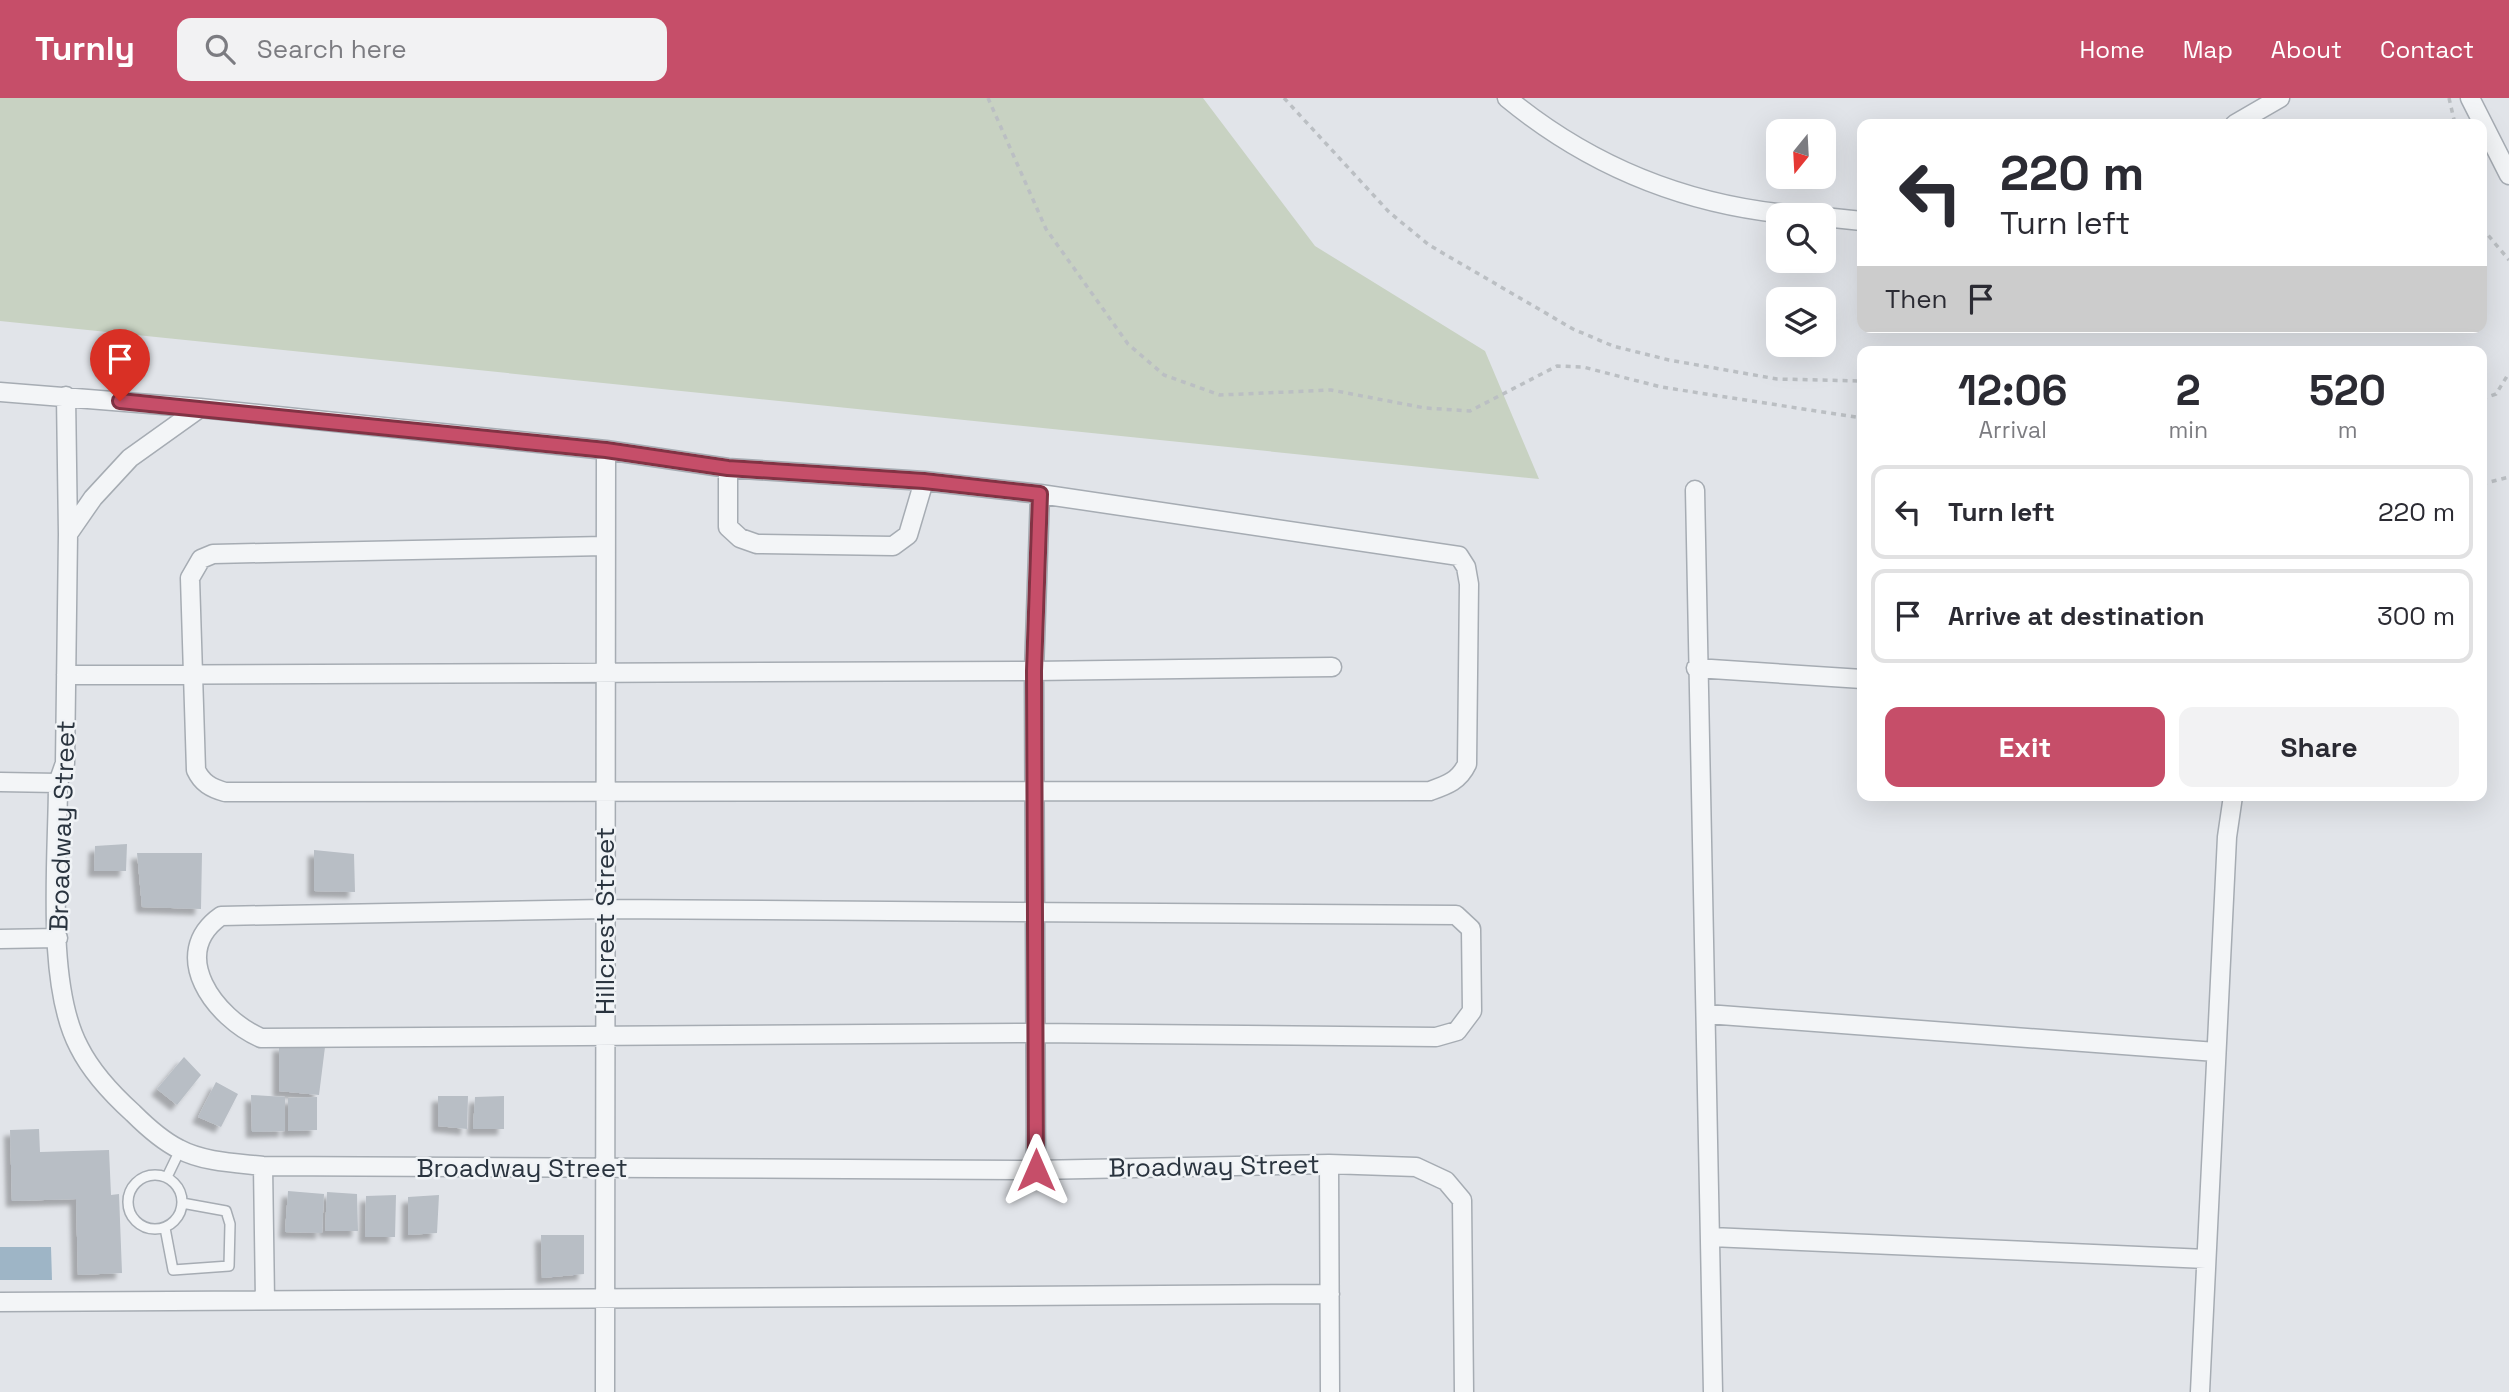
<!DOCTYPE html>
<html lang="en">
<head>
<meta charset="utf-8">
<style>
	:root { --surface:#fff; --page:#f2f2f3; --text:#2b2b33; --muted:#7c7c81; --line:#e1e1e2; --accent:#c64e69 }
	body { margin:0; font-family:"Space Grotesk",sans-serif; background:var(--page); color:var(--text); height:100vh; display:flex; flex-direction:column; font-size:26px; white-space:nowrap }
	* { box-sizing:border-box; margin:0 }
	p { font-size:23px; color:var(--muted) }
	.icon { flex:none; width:38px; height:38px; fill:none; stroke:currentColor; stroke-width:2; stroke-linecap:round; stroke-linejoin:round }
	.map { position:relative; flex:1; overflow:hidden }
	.drawer { position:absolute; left:1857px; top:248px; width:630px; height:455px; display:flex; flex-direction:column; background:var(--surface); border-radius:14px; box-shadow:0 7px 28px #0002 }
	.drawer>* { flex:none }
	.banner { position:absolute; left:1857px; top:21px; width:630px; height:214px; border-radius:14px; box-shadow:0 7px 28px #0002; background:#fff; color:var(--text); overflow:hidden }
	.needle { width:46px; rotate:198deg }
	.controls { position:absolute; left:1766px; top:21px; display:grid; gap:14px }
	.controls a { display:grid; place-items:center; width:70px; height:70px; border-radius:14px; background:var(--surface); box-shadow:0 7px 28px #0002; font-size:35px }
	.pin { position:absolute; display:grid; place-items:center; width:60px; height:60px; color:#fff; margin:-72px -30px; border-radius:50% 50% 50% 0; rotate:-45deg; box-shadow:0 0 7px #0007 }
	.pin .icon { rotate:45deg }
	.me { position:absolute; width:77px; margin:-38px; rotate:0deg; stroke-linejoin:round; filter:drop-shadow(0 0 5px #0008) }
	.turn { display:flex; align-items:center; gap:24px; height:147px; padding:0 28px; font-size:32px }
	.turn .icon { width:91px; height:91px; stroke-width:2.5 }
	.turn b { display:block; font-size:49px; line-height:60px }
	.then { display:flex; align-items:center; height:66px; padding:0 28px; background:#0003; gap:14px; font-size:26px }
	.eta { display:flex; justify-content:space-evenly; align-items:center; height:119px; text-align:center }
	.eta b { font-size:42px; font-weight:800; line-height:49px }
	.action { display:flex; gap:14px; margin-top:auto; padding:14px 28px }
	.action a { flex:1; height:80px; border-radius:14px; background:var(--accent); color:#fff; font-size:28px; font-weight:800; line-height:80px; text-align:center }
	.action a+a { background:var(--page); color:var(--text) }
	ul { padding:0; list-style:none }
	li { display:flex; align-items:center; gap:21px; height:94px; margin:0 14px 10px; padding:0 14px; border:4px solid var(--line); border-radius:14px }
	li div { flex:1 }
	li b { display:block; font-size:26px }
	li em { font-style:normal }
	header { display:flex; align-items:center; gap:42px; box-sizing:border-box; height:98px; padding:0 35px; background:var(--accent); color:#fff }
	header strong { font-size:33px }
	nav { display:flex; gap:38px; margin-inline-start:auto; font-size:24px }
	.search { width:490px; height:63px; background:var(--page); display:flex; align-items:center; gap:18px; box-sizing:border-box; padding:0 24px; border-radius:14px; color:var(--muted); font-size:26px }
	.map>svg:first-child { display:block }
	.green { fill:#c8d2c2 }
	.water { fill:#9eb5c6 }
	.building { fill:#b8bec5; filter:url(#shadow) }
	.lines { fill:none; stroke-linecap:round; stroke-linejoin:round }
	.lane-casing { stroke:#a6acb3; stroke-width:12 }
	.street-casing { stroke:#a6acb3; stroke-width:21 }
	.path { stroke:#bbbfc3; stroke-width:3.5; stroke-dasharray:5 5; stroke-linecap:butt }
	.lane { stroke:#f3f5f7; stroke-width:9 }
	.street { stroke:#f3f5f7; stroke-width:18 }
	.route-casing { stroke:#813344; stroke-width:18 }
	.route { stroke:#c64e69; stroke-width:12 }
	.labels { text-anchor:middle; stroke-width:5; stroke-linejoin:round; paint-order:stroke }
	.street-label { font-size:26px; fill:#2a343f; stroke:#f0f3f6 }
</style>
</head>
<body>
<header>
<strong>Turnly</strong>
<div class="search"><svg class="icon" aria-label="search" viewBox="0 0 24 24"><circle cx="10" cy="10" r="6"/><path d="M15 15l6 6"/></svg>Search here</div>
<nav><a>Home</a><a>Map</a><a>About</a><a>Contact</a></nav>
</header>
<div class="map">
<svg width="2509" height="1294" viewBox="0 0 2509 1294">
	<defs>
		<filter id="shadow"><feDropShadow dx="-6" dy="6" stdDeviation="2" flood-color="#0004"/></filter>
	</defs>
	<rect width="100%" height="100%" fill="#e1e4e9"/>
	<path class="green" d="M0,0H1203L1315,148L1485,253L1539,381L0,223Z"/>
	<path class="water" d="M0,1149H51L52,1182H0Z"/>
	<path class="building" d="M127,746L126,773H94L95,748Z
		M314,752L354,756L355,794L314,793Z
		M137,755H202L201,811L142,809Z
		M279,947L325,949L319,997L279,993Z
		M184,959L201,977L177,1007L157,991Z
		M216,984L238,996L221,1029L198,1019Z
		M251,997L285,999V1033L252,1034Z
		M438,998H468L467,1031L438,1028Z
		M504,998V1031H473L475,999Z
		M317,999V1032L288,1033V1000Z
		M39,1031L40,1054L109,1052L111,1097L119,1096L122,1175L78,1177L76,1101L12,1103L10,1032Z
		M288,1093L324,1096L322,1135L285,1134Z
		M327,1094L357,1096L358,1133H325Z
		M396,1097L395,1139H365L366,1098Z
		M439,1097L437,1135L408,1137V1099Z
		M541,1137H584V1176L542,1180Z"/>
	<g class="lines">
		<defs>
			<path id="lane" d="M128 1104a27 27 0 1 1 54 0a27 27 0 1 1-54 0Z
				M167,1079L180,1052
				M165,1130L173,1172L229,1168L230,1126L226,1113L182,1105"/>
			<path id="street" d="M1507,0C1591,69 1688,108 1797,117
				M2470,0L2509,77
				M2235,26L2280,0
				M1824,119L1862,123
				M0,294L200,310L606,352L728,370L924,383L1040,396L1459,458L1466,469L1469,486L1467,666C1459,683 1447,687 1430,693L225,694C211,690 202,685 196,672L190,480L201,461L213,456L604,448
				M66,298L68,436L65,665L58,685C58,758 45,885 79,949C92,975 112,996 133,1015C146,1028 163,1043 179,1051C203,1064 236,1065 263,1068L1036,1072L1329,1066L1416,1069L1446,1083L1462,1102L1464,1294
				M728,370V429L740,440L757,446L893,448L908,437L924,383
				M1695,392L1713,1294
				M68,436L93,400L130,360L200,310
				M1696,570L1862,581
				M66,577L1034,573L1332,569
				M0,684L58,685
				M605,811L1456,817L1471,831L1472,913L1457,933L1436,939L1035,935L261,940C215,920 167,856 221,818Z
				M0,841L58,840
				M1707,916L2216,954
				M1329,1066L1330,1294
				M263,1068L265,1202
				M1036,1072L1034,573L1040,396
				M1711,1139L2206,1161
				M0,1204L1330,1196
				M605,1294L606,352
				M2200,1294L2227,739L2233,698"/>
		</defs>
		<use href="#lane" class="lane-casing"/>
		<use href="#street" class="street-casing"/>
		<path class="path" d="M988,0L1046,131L1128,246L1164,277L1220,297L1331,292L1425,310L1470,313L1557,268L1583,269L1661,289L1862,320
			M1284,0L1389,114L1429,147L1573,231L1613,248L1669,262L1777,281L1862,283
			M2449,0L2455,26
			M2482,130L2509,162
			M2482,301L2496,296L2509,275
			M2482,386L2509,379"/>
		<use href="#lane" class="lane"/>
		<use href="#street" class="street"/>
	</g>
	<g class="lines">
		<defs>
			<path id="route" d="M120,303L606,352L728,370L924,383L1040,396L1034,573L1036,1072"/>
		</defs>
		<use href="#route" class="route-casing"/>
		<use href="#route" class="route"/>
	</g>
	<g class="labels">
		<g class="street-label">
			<text transform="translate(62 728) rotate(-88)" y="9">Broadway Street</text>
			<text transform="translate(605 823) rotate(-90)" y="9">Hillcrest Street</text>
			<text transform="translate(1214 1068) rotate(-1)" y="9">Broadway Street</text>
			<text x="522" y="1079">Broadway Street</text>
		</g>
	</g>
</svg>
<div class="controls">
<a><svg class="needle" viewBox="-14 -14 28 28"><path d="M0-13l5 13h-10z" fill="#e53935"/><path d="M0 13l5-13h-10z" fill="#7c7c81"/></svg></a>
<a><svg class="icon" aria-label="search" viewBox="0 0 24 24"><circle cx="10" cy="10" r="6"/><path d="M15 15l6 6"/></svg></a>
<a><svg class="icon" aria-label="layers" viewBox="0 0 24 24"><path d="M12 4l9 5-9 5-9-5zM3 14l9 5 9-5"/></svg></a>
</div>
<div class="pin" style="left:120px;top:303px;background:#d93025"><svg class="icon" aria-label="arrive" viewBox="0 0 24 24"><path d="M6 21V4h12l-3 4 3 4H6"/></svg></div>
<svg class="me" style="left:1036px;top:1072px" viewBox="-20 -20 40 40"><path d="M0-17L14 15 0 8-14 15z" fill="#c64e69" stroke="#fff" stroke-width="4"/></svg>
<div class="banner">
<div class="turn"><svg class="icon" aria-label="left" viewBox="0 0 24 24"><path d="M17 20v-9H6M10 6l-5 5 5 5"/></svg><div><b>220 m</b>Turn left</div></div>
<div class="then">Then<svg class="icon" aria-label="arrive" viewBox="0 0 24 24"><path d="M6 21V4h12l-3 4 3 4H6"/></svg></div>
</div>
<section class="drawer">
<div class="eta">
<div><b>12:06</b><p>Arrival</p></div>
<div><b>2</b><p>min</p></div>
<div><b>520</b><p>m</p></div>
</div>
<ul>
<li><svg class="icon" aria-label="left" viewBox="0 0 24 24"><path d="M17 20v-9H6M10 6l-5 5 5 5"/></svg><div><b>Turn left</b></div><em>220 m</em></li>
<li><svg class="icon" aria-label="arrive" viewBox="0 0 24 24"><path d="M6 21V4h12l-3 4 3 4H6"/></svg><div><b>Arrive at destination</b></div><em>300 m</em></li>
</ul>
<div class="action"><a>Exit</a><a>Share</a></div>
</section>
</div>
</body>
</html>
